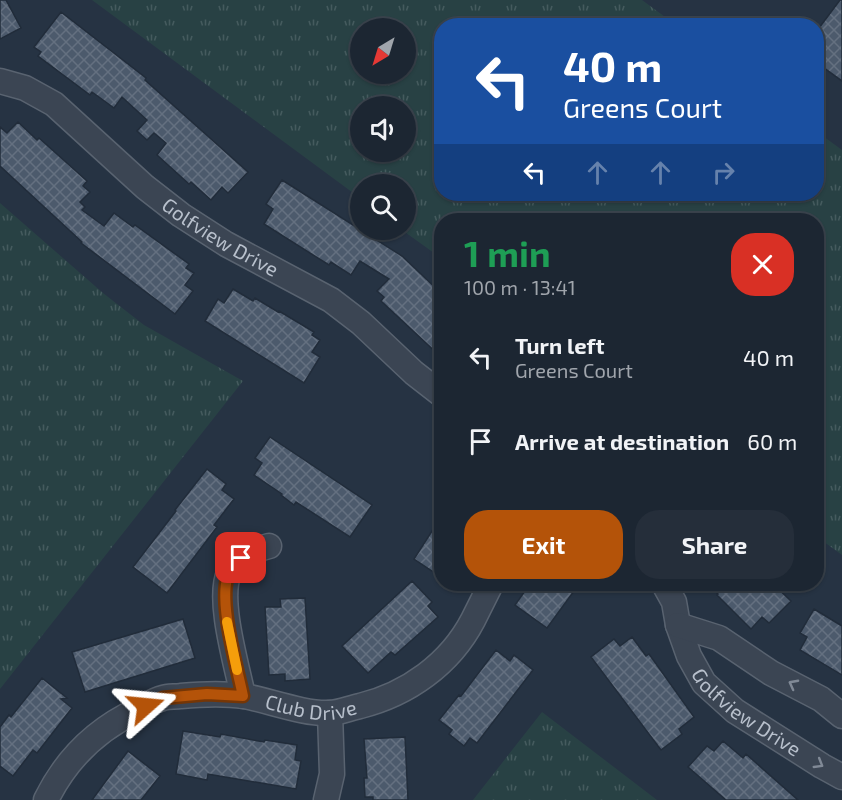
<!DOCTYPE html>
<html lang="en">
<head>
<meta charset="utf-8">
<style>
	:root { --surface:#1c2632; --page:#252e3a; --text:#f1f3f6; --muted:#a0a5ac; --line:#3a434d; --accent:#b45309 }
	body { margin:0; font-family:"Exo 2",sans-serif; background:var(--page); color:var(--text); height:100vh; display:flex; flex-direction:column; font-size:22px; white-space:nowrap }
	* { box-sizing:border-box; margin:0 }
	p { font-size:20px; color:var(--muted) }
	.icon { flex:none; width:33px; height:33px; fill:none; stroke:currentColor; stroke-width:2; stroke-linecap:round; stroke-linejoin:round }
	.map { position:relative; flex:1; overflow:hidden }
	.sheet { position:absolute; left:434px; top:213px; width:390px; height:378px; display:flex; flex-direction:column; background:var(--surface); border-radius:24px; box-shadow:0 2px 4px #0004,0 0 0 2px var(--line) }
	.sheet>* { flex:none }
	.guide { position:absolute; left:434px; top:18px; width:390px; height:183px; border-radius:24px; box-shadow:0 2px 4px #0004,0 0 0 2px var(--line); background:#1a4fa0; color:#fff; overflow:hidden }
	.needle { width:39px; rotate:218deg }
	.controls { position:absolute; left:350px; top:18px; display:grid; gap:12px }
	.controls a { display:grid; place-items:center; width:66px; height:66px; border-radius:50%; background:var(--surface); box-shadow:0 2px 4px #0004,0 0 0 2px var(--line); font-size:30px }
	.pin { position:absolute; display:grid; place-items:center; width:51px; height:51px; color:#fff; margin:-26px; border-radius:12px; box-shadow:0 3px 9px #0006 }
	.me { position:absolute; width:66px; margin:-33px; rotate:72deg; stroke-linejoin:round; filter:drop-shadow(0 0 4px #0008) }
	.turn { display:flex; align-items:center; gap:21px; height:126px; padding:0 30px; font-size:27px }
	.turn .icon { width:78px; height:78px; stroke-width:2.5 }
	.turn b { display:block; font-size:42px; line-height:51px }
	.lanes { display:flex; align-items:center; height:57px; padding:0 30px; background:#0003; justify-content:center; gap:30px; direction:ltr }
	.lanes .off { opacity:.35 }
	.round { display:grid; place-items:center; flex:none; width:63px; height:63px; border-radius:24px; background:var(--page) }
	.head { display:flex; align-items:center; justify-content:space-between; height:102px; padding:0 30px }
	h1 { font-size:36px; font-weight:700; line-height:45px; color:#1e9e55 }
	.button { display:flex; gap:12px; margin-top:auto; padding:12px 30px }
	.button a { flex:1; height:69px; border-radius:24px; background:var(--accent); color:#fff; font-size:24px; font-weight:700; line-height:69px; text-align:center }
	.button a+a { background:var(--page); color:var(--text) }
	ul { padding:0; list-style:none }
	li { display:flex; align-items:center; gap:18px; height:84px; padding:0 30px }
	li div { flex:1 }
	li b { display:block; font-size:22px }
	li em { font-style:normal }
	.map>svg:first-child { display:block }
	.grass { fill:url(#grass-tufts); fill-rule:evenodd }
	.building { fill:url(#building-cross-hatch); stroke:#212c3a; stroke-width:1.5 }
	.lines { fill:none; stroke-linecap:round; stroke-linejoin:round }
	.minor-casing { stroke:#596370; stroke-width:27 }
	.minor { stroke:#3b4553; stroke-width:24 }
	.oneway { stroke:#808996 }
	.route-casing { stroke:#753606; stroke-width:15 }
	.route { stroke:#b45309; stroke-width:10 }
	.slow { stroke:#f59e0b; stroke-width:10 }
	.labels { text-anchor:middle; stroke-width:5; stroke-linejoin:round; paint-order:stroke }
	.street-label { font-size:20px; fill:#b8c0cc; stroke:#1f2a38 }
</style>
</head>
<body>
<div class="map">
<svg width="842" height="800" viewBox="0 0 842 800">
	<defs>
		<pattern id="grass-tufts" width="24" height="20" patternUnits="userSpaceOnUse" patternTransform="scale(1.5)"><rect width="24" height="20" fill="#284144"/><path d="M3 7l-1-3M5 7V3M7 7l1-3M15 17l-1-3M17 17v-4M19 17l1-3" fill="none" stroke="#455b5e"/></pattern>
		<pattern id="building-cross-hatch" width="8" height="8" patternUnits="userSpaceOnUse" patternTransform="scale(1.5)"><rect width="8" height="8" fill="#4c5a6c"/><path d="M0 0l8 8M0 8l8-8" fill="none" stroke="#647080"/></pattern>
	</defs>
	<rect width="100%" height="100%" fill="#263343"/>
	<path class="grass" d="M92,0H642L676,25L441,26V194H816V131L842,150V555L816,536V220H441V258L402,230H405V184H360V198ZM360,28H405V74H360ZM360,106H405V152H360Z
		M0,203L103,293L144,325L243,381L0,689Z
		M542,712L657,800H473Z"/>
	<path class="building" d="M0,0H6L21,28L0,39Z
		M840,0H842V81L816,62V32Z
		M61,12L146,78L145,80L248,172L228,193L222,187L211,200L191,182L189,184L157,155L166,143L154,133L147,140L137,131L147,120L122,97L114,108L92,92L90,95L38,56L41,52L34,47Z
		M18,122L37,140L39,138L87,181L83,186L90,192L80,202L85,207L82,210L104,226L114,213L133,227L135,225L189,264L186,268L194,273L185,285L193,291L175,314L81,243L82,242L0,166V127L7,133Z
		M282,180L402,256L441,293V357L381,301L384,297L377,291L389,279L360,261L351,275L331,262L329,265L264,224L273,209L266,204Z
		M233,289L253,301L255,298L278,312L279,311L314,332L312,335L320,340L312,352L320,357L304,383L205,321L218,299L224,303Z
		M270,437L372,505L350,537L296,502L294,505L281,495L282,494L254,475L262,463L255,458Z
		M207,469L226,484L222,490L234,499L214,525L217,527L167,593L133,567L176,511L175,510Z
		M441,517V577L414,559Z
		M412,581L432,602L428,606L438,617L395,655L391,652L368,673L342,646Z
		M530,584H563L574,591L547,628L515,605Z
		M707,584H773L791,601L769,623L762,617L751,629L717,595L718,594Z
		M305,598L310,679L285,681V674L269,675L265,607H281L280,599Z
		M814,609L842,626V675L800,650L807,637L800,633Z
		M183,619L195,658L85,692L72,652Z
		M632,637L646,656L649,654L694,717L679,729L682,734L661,750L591,657L614,639L620,646Z
		M496,650L510,661L514,655L533,670L477,743L470,738L464,746L449,734L452,730L439,720L459,695L461,696Z
		M42,678L67,698L61,699L72,708L37,753L33,750L13,776L0,766V727L9,715L11,717Z
		M183,731L220,737L221,734L264,742L265,740L297,745L295,760L301,761L296,789L208,774L207,780L176,774Z
		M405,737L408,800H373V797H365L364,778H367L364,739Z
		M723,741L743,758L746,754L798,800H726L688,767L707,746L714,751Z
		M128,751L160,776L141,800H92Z"/>
	<g class="lines">
		<defs>
			<g id="minor">
				<path id="s1" d="M0,81L25,88L54,104L145,187L181,215L226,244L331,300L361,323L414,373L441,394"/>
				<path id="s2" d="M664,584L674,602L678,625L689,656L704,683L735,711L822,766L842,777"/>
				<path d="M678,625L719,638L771,673L821,699L842,716"/>
				<path d="M243,696C237,666 217,600 229,573C236,557 253,550 269,546"/>
				<path id="s3" d="M46,800C66,759 97,729 138,710C146,706 154,700 163,698C168,696 175,697 181,696C202,694 223,693 244,696C270,701 304,714 329,713C339,713 350,708 360,706C408,694 450,664 473,620C479,608 485,596 491,584"/>
				<path d="M326,800L332,774L330,713"/>
			</g>
		</defs>
		<use href="#minor" class="minor-casing"/>
		<use href="#minor" class="minor"/>
	</g>
	<defs><path id="oneway-chevron" d="M-2-3.5L2.5 0L-2 3.5" fill="none" stroke-width="1.6" stroke-linecap="round" stroke-linejoin="round" transform="scale(1.5)"/></defs>
	<g class="oneway">
		<use href="#oneway-chevron" transform="translate(793 684) rotate(-152)"/>
		<use href="#oneway-chevron" transform="translate(819 764) rotate(31)"/>
	</g>
	<g class="lines">
		<defs>
			<path id="route" d="M146,706L163,698L207,694L243,696C237,667 217,598 229,573C231,567 237,563 241,558"/>
		</defs>
		<use href="#route" class="route-casing"/>
		<use href="#route" class="route"/>
		<path class="slow" d="M227,622L237,670"/>
	</g>
	<g class="labels">
		<g class="street-label">
			<text dy="7" stroke="none"><textPath href="#s1" startOffset="273">Golfview Drive</textPath></text>
			<text dy="7" stroke="none"><textPath href="#s3" startOffset="309">Club Drive</textPath></text>
			<text dy="7" stroke="none"><textPath href="#s2" startOffset="159">Golfview Drive</textPath></text>
		</g>
	</g>
</svg>
<div class="controls">
<a><svg class="needle" viewBox="-14 -14 28 28"><path d="M0-13l5 13h-10z" fill="#e53935"/><path d="M0 13l5-13h-10z" fill="#a0a5ac"/></svg></a>
<a><svg class="icon" aria-label="sound" viewBox="0 0 24 24"><path d="M4 9h4l5-4v14l-5-4H4zM17 9q2 3 0 6"/></svg></a>
<a><svg class="icon" aria-label="search" viewBox="0 0 24 24"><circle cx="10" cy="10" r="6"/><path d="M15 15l6 6"/></svg></a>
</div>
<div class="pin" style="left:241px;top:558px;background:#d93025"><svg class="icon" aria-label="arrive" viewBox="0 0 24 24"><path d="M6 21V4h12l-3 4 3 4H6"/></svg></div>
<svg class="me" style="left:146px;top:706px" viewBox="-20 -20 40 40"><path d="M0-17L14 15 0 8-14 15z" fill="#b45309" stroke="#fff" stroke-width="4"/></svg>
<div class="guide">
<div class="turn"><svg class="icon" aria-label="left" viewBox="0 0 24 24"><path d="M17 20v-9H6M10 6l-5 5 5 5"/></svg><div><b>40 m</b>Greens Court</div></div>
<div class="lanes"><svg class="icon" aria-label="left" viewBox="0 0 24 24"><path d="M17 20v-9H6M10 6l-5 5 5 5"/></svg><svg class="icon off" aria-label="ahead" viewBox="0 0 24 24"><path d="M12 20V5M6 11l6-6 6 6"/></svg><svg class="icon off" aria-label="ahead" viewBox="0 0 24 24"><path d="M12 20V5M6 11l6-6 6 6"/></svg><svg class="icon off" aria-label="right" viewBox="0 0 24 24"><path d="M7 20v-9h11M14 6l5 5-5 5"/></svg></div>
</div>
<section class="sheet">
<div class="head"><div><h1>1 min</h1><p>100 m · 13:41</p></div><a class="round" style="background:#d93025;color:#fff"><svg class="icon" aria-label="close" viewBox="0 0 24 24"><path d="M6 6l12 12M18 6L6 18"/></svg></a></div>
<ul>
<li><svg class="icon" aria-label="left" viewBox="0 0 24 24"><path d="M17 20v-9H6M10 6l-5 5 5 5"/></svg><div><b>Turn left</b><p>Greens Court</p></div><em>40 m</em></li>
<li><svg class="icon" aria-label="arrive" viewBox="0 0 24 24"><path d="M6 21V4h12l-3 4 3 4H6"/></svg><div><b>Arrive at destination</b></div><em>60 m</em></li>
</ul>
<div class="button"><a>Exit</a><a>Share</a></div>
</section>
</div>
</body>
</html>
